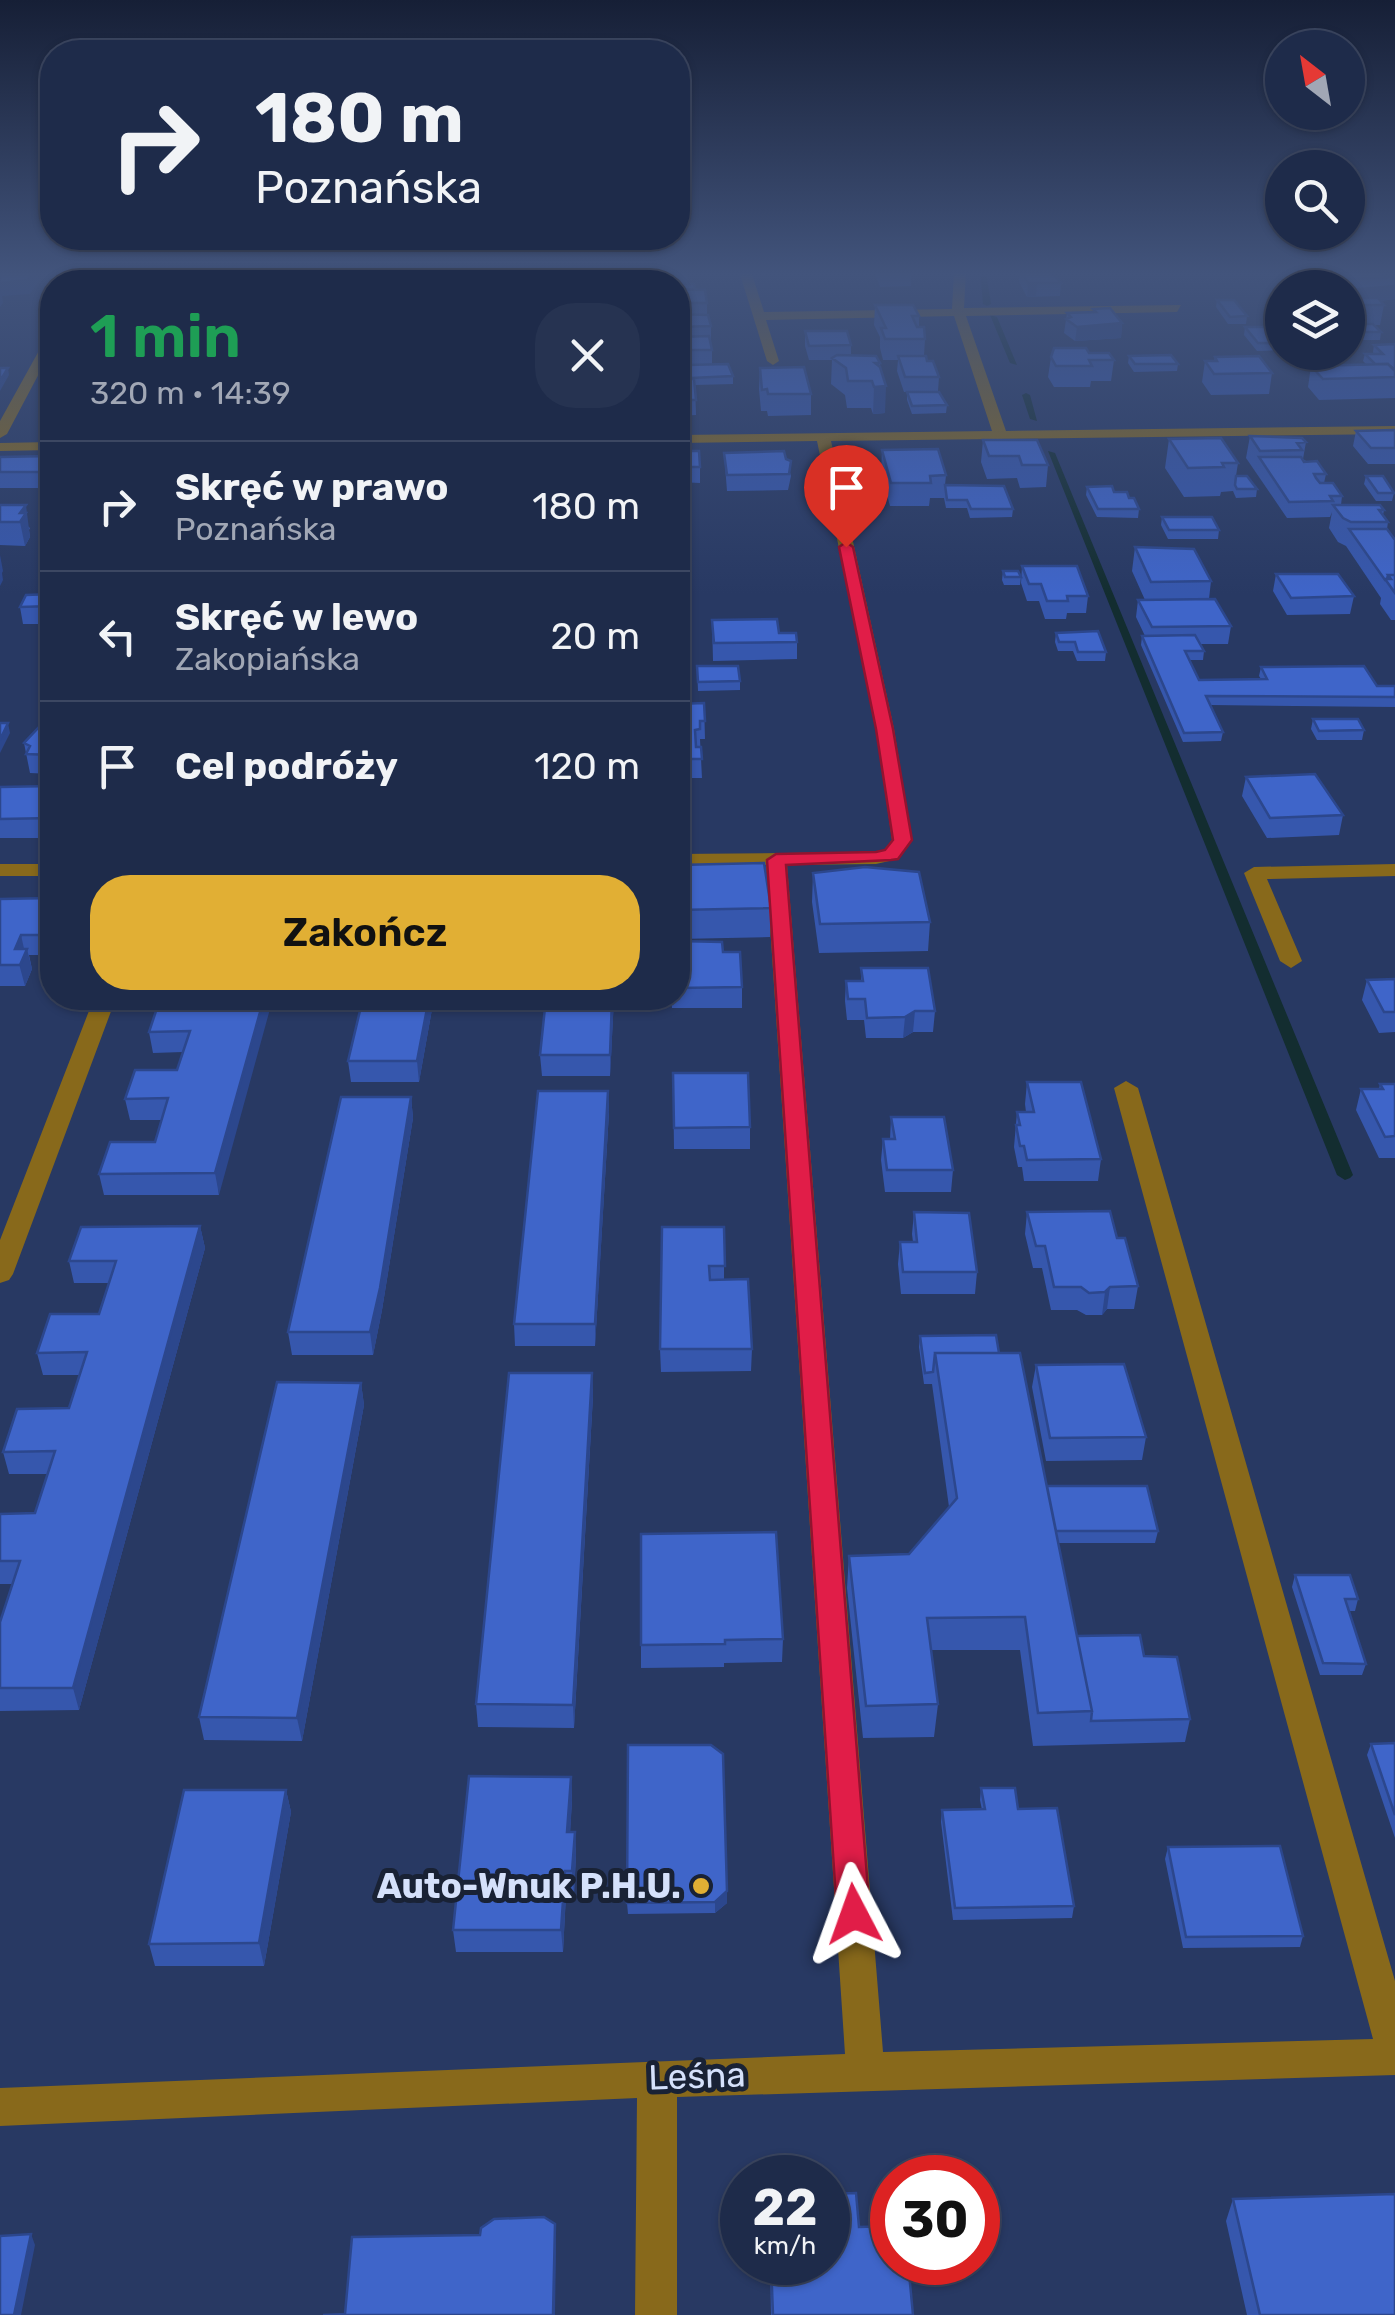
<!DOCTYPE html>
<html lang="pl">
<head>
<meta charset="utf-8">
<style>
	:root { --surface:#1e2b4a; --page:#263351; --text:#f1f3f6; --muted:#a1a7b5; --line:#3c4762; --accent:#e1af34 }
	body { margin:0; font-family:Rubik,sans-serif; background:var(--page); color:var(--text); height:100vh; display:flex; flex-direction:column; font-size:38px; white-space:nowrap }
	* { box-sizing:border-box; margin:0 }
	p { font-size:32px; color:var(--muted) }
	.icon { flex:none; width:55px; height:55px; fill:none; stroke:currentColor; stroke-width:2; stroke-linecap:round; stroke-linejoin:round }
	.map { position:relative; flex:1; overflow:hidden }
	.side { position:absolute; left:40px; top:270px; width:650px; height:740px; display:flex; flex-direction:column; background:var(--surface); border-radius:40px; box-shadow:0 2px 8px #0004,0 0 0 2px var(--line) }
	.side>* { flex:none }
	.guide { position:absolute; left:40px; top:40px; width:650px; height:210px; border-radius:40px; box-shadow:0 2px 8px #0004,0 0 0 2px var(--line); background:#1e2b4a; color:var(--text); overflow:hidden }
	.needle { width:65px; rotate:329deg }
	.tools { position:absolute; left:1265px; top:30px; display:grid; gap:20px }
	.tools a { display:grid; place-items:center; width:100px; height:100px; border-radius:50%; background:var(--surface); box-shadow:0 2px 8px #0004,0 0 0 2px var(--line); font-size:50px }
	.speed { position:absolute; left:720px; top:2155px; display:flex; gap:20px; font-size:50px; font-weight:700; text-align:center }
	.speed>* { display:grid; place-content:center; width:130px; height:130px; border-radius:50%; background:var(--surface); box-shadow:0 2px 8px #0004,0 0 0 2px var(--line); line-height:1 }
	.speed small { font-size:25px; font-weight:400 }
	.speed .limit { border:15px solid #d22; background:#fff; color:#111 }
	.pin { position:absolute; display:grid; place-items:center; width:85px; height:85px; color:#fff; margin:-102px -42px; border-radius:50% 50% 50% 0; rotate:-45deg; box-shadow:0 0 10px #0007 }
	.pin .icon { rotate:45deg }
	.me { position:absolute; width:110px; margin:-55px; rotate:356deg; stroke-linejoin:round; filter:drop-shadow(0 0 8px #0008) }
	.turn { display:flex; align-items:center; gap:35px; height:210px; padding:0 50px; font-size:45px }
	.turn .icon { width:130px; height:130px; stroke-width:2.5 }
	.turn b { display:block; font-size:70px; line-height:85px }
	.round { display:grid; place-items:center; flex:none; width:105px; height:105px; border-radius:40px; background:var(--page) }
	.summary { display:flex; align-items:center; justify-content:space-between; height:170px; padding:0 50px }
	h1 { font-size:60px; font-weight:600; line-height:75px; color:#1e9e55 }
	.primary-button { display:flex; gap:20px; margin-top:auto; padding:20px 50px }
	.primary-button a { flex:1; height:115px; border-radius:40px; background:var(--accent); color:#111; font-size:40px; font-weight:600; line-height:115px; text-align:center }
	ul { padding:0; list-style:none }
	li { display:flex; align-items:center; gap:30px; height:130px; padding:0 50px; border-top:2px solid var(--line) }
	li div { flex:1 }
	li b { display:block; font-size:38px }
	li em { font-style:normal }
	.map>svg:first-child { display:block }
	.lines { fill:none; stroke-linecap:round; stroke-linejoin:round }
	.stream { fill:#132d30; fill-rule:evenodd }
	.minor { fill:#88691b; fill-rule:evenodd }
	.wall { fill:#3657ad }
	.shaded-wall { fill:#2c478d }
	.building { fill:#3f65c9; stroke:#2c478d; stroke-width:2.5 }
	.route { fill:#e11d48; stroke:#92132f; stroke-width:2.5 }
	.poi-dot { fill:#e1af34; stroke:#192235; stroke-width:4 }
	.labels { text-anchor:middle; stroke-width:10; stroke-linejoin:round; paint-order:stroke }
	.near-poi-label { font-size:35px; font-weight:bold; fill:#d5e1fb; stroke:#192235; text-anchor:end }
	.near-street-label { font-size:35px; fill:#d5e1fb; stroke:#192235 }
</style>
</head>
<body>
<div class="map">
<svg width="1395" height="2315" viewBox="0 0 1395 2315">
	<rect width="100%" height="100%" fill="#283963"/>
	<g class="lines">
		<path class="stream" d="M980,271H986L991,304L987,306L983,304Z
			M990,315L997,317L1017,365L1010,363Z
			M1026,393L1030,395L1037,421L1030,419L1022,395Z
			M1048,451L1055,453L1353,1175L1350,1178L1345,1180L1337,1175Z"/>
		<path class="minor" d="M83,271H95L89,282H77Z
			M739,271H751L764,312L952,309L954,271H966L964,308L1181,305L1177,312L966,316L1006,431L1395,426V434L831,441L894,729L912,840L898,859L876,864L787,865L883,2052L1373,2039L1114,1088L1126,1081L1138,1088L1395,1981V2075L677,2097V2315H635L637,2098L0,2126V2088L845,2054L766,865L678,866V854L876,852L884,850L892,840L876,729L817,441L678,443V435L992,431L954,316L766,320L779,361L773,365L767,361Z
			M52,334V349L7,434L0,438V421L46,338Z
			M52,442V450L0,451V443Z
			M0,864H52V876H0Z
			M1395,864V876L1267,879L1302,961L1291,968L1280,961L1244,873L1254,867Z
			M94,998H116L13,1274L9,1280L0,1283V1240Z"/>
	</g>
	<path class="wall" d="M117,271H171L168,278H161L162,282H115Z
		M344,271H381L378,281L403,282H343Z
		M452,271L450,282H415L414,274Z
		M532,271H580V276L533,277Z
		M593,271H686L688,284L707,303V315L711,326V341H710L712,350V364L678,365V282H634L633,275H593Z
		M874,271H911V286L880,287Z
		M1020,271H1062H1050L1061,283L1060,296L1027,297L1019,282Z
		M1304,271H1363L1357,273L1384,278L1395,277V299L1380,301L1384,305L1380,325H1375L1381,332L1380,340H1361L1354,331L1355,325H1348V288L1304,287L1298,280L1299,273H1307Z
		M268,276H284L282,282H269Z
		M1217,300L1247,316L1246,324H1228L1216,307Z
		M875,305L919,316V327L925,339L924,356L939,377L938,391L904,392L897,371L898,360H883L880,348V337L874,325Z
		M1093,309L1122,323L1121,338L1075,341L1064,333L1067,313L1093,312Z
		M1245,327L1282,329V350L1257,351L1244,335Z
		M805,331L851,345V355L880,363L885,413L873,414L871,408H847L845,395L831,384L832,360H809L805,346Z
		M1395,344V398L1319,400L1308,387L1311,366L1366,364L1363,361L1365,354H1374L1373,352L1374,345Z
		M1089,353L1114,360L1111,381H1091L1090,387H1054L1048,377L1051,357Z
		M1129,356L1178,364L1177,371L1134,372L1128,363Z
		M1215,357L1272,373L1269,394L1211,395L1202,382L1205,361H1214Z
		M687,365L733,376V384L695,385L696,415L678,416V379H689Z
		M760,368L811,394V415L768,416L767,411H761L759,389Z
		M907,392L947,405L946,413L912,414L907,400Z
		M52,394V415H51L48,400Z
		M1395,430V464H1368L1353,446L1356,431Z
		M1250,436L1306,442L1303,459L1326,474L1324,483L1342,496L1341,505L1384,510L1383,515L1388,522L1387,529L1395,540V620H1391L1380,604L1381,598L1346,546L1338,542L1329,528L1332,512L1330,517L1287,518L1246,458Z
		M1169,439L1238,463L1236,476L1257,489L1256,497L1236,498L1233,491L1221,492L1220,496L1184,497L1165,468Z
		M983,440L1048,465L1046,487L1020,488L1017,478L987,479L981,462Z
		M882,450L946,475L945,485L1013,509L1012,517L970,518L967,508H946L944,498H930L929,506H890L881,472Z
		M678,451L700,467V483L678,482Z
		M784,451L791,476L788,490L727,491L724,453Z
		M52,456V488H0V457Z
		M1366,476L1394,493L1392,501H1376L1364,484Z
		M1087,487L1114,492L1139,509L1138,518L1097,517L1086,495Z
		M52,494V514H42L41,506Z
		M0,505L30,528L29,530L30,537L25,546L0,545Z
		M1162,517L1219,530L1218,539H1168L1161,525Z
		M1135,547L1211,581L1209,599L1231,626L1228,644H1200L1204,651L1203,660H1189L1199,680L1261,679L1259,676L1261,667L1377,686H1395V707L1211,705L1223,732L1221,741L1183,742L1141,645L1142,636H1145L1136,617L1138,600H1145L1132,571Z
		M1022,566L1088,596L1086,613H1067L1066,619H1045L1039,601H1027L1021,583Z
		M1003,571L1021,577L1020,585H1004L1002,580Z
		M1276,574L1354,596L1350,614L1287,615L1273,591Z
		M52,594V624H23L20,607Z
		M712,620L779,633L797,642V659L713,661Z
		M1056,633L1106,652L1105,661H1077L1073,651H1058L1055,642Z
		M697,666L740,681V690L698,691Z
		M704,703L705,739H700L702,778H678V704Z
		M1313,719L1364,730L1362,740H1317L1311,729Z
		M52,725V774L30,773L24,743Z
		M1246,777L1343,815L1339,835L1267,838L1242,796Z
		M52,786V838H0V787Z
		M678,865L771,908L770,937L678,939Z
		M813,873L930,922L928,951L819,953L812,902Z
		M52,898L46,955H29L32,969L25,986H0V899Z
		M678,941L723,952L742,987V1008H672L671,998H678Z
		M861,968L935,1011L933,1032H913L903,1038H866L864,1020H847L845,1001L846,981H861Z
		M1395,979V1032L1379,1033L1362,1000L1367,980Z
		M434,998L419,1082H351L348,1061Z
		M614,998L610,1076H542L540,1055Z
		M198,1005L219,1195H104L99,1174L155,1142L162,1120H130L125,1099L177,1070L183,1052L153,1053L149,1032Z
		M673,1073L750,1127V1149H674Z
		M1027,1082L1101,1159L1098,1181H1024L1022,1167H1018L1014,1147L1017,1112H1026L1025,1104Z
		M1380,1084H1395V1158H1379L1356,1110L1361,1089H1379Z
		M608,1091L609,1112L595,1346H515L514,1324Z
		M411,1097L413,1118L382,1310L373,1355H292L288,1332Z
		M891,1117L953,1170L951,1192H885L881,1160L883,1139H890Z
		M914,1212L977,1272L975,1294H901L898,1264L900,1242H913L912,1234Z
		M1027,1212L1117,1238L1138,1286L1134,1309H1107L1102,1315H1086L1077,1310H1051L1042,1268H1033L1025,1234Z
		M200,1226L205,1248L79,1710L0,1711V1622L12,1584H0V1514L35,1513L48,1474H9L3,1452L69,1408L80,1375H43L37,1353L99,1314L109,1283H74L69,1261Z
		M724,1227V1279L752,1349L751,1371L661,1372L660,1349Z
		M920,1336L999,1353L1047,1486L1158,1531L1155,1543H1058L1077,1636L1144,1656L1190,1719L1185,1742L1033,1746L1020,1650H931L938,1704L934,1737L863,1738L847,1588L849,1556L909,1554L949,1507L932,1384H924L919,1347Z
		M1036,1365L1146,1437L1142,1460L1046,1461L1032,1387Z
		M592,1373L593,1396L574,1728L478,1727L476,1704Z
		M361,1383L364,1405L302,1741L204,1740L199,1717Z
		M641,1534L783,1639L782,1662L724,1663V1667L641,1668Z
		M1295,1575L1358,1599L1355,1611H1349L1366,1664L1362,1675H1320L1292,1587Z
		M1395,1743V1838L1367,1755L1371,1744Z
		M711,1745L727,1903L715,1913L628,1914L627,1903Z
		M571,1777L572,1800L570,1832H575L576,1855L574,1894H566L563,1952H456L453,1930Z
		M981,1788L1018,1809L1074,1906L1072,1918L953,1920L941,1822L942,1810H982L980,1800Z
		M286,1790L291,1812L264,1966H155L149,1944Z
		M1168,1847L1303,1936L1300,1947L1183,1948L1165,1859Z
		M1233,2199L1395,2315H1247L1226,2221Z
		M859,2227L913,2315H771L770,2262H828Z"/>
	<path class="shaded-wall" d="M34,271H37L39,281L30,294L2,296L3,303L0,307V283Z
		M160,271L162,282H154V281Z
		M1037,282L1036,296L1027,297L1028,283Z
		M1395,286V299L1348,304V290Z
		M1122,323L1121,338L1075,341L1077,327Z
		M8,368L9,375L0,391V381Z
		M886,386L885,413L873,414L874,387Z
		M26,505L30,537L25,546L20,522V513Z
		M0,555L3,571L2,573L3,580L0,586Z
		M8,723L10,733L0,753V740Z
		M52,906V938L46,955L42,935Z
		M21,935L25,953L27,949L32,969L25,986L15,949Z
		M264,998H273L219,1195L215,1173Z
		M429,998H434L419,1082L417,1061Z
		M612,998H614L610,1076V1055Z
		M915,1011L913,1032L903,1038L905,1017Z
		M608,1091L609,1112L595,1346V1324Z
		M411,1097L413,1118L382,1310L373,1355L370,1332Z
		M200,1226L205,1248L79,1710L73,1688Z
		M1110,1287L1107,1309L1102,1315L1105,1292Z
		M592,1373L593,1396L574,1728L573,1705Z
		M361,1383L364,1405L302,1741L297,1718Z
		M571,1777L572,1800L569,1855L567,1832Z
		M286,1790L291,1812L264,1966L259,1943Z
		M575,1832L576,1855L574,1894L572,1871Z
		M565,1871L566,1894L563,1952L561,1930Z
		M727,1891V1903L715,1913V1902Z
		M555,2224L556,2246L555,2315H553Z
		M31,2234L35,2245L21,2315H14Z"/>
	<path class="building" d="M0,271H34L28,280L0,283Z
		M117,271H159L154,281L115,282Z
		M270,271H283L281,276H268Z
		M344,271H379L378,276H342Z
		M415,271H449V274H414Z
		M634,271H686L688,273L635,274Z
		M880,271H911L912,273H881Z
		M1022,271H1050L1061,283H1028Z
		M1379,272L1384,278L1305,280L1299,273Z
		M1395,277V286L1348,290V288H1333L1324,285L1329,280Z
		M678,284H694L695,290L678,289Z
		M678,289L705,290L707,303H678Z
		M1348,295H1357L1361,298H1378L1384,305H1348Z
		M1217,300H1234L1247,316L1230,317Z
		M875,305H913L919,316H912L917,327H924L925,339H885L881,328H886Z
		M1110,308L1122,323L1077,327L1066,319L1071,317L1067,313L1096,312L1093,309Z
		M678,314L708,315L711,326L678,327Z
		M1355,324H1373L1381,332H1363Z
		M1245,327H1280L1282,329V343H1258Z
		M805,331H847L851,345L809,346Z
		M709,336L712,350H678V337Z
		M1395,344V370L1388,364H1375L1365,354H1383L1374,345Z
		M1054,348H1086L1089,353H1109L1114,360H1089L1092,366H1056L1051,357Z
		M837,355L876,356L880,363H875L880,367L886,386L874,387L872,381H848L846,368L832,358Z
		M1171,355L1178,364H1135L1129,356Z
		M898,356H926L927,361H933L939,377H905Z
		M1259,356L1272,373L1214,374L1205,361H1217L1215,357Z
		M728,364L733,376L691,378L687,365Z
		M1388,364L1395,371V377L1323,379L1311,366Z
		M804,367L811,394H768L767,389L762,390L760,368Z
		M0,368H8L0,381Z
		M678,379H694L696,400H678Z
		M907,392H939L947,405L912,406Z
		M1395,430V448H1371L1356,431Z
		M1250,436L1302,438L1306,442L1297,443L1302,450L1260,451Z
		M1221,438L1238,463H1222L1224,467L1188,468L1169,439Z
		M983,440H1037L1048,465H1022L1019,456H989Z
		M938,449L946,475L930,476L931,483H891L882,450Z
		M678,451H699L700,467H678Z
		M784,451L786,459L791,461L789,474L727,475L724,453Z
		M52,456V472H0V457Z
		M1259,457H1301L1304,462L1317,461L1326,474H1314L1316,478L1320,483H1333L1342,496H1330L1333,501L1289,502Z
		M1236,476H1247L1257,489H1237L1235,485Z
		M1366,476H1383L1394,493H1378Z
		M945,485L1004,486L1013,509H971L967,500H947Z
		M1112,486L1114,492H1127L1129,498H1134L1139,509H1098L1087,487Z
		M47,494H52V505L41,506Z
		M0,505H26L20,513H26L20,522H0Z
		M1333,505H1380L1384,510H1379L1388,522H1351L1343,518Z
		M1162,517H1212L1219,530H1169Z
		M1349,529H1387L1395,540V575H1388L1387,579L1385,580Z
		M1135,547L1194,549L1211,581L1151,582Z
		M1022,566H1077L1088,596H1067L1068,601H1047L1041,584H1029Z
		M1003,571H1018L1021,577H1005Z
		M1276,574H1338L1354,596L1291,598Z
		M1388,575H1395V593L1385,579H1391Z
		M52,594V606L20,607L26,595Z
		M1215,599L1231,626L1152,627L1138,600Z
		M777,619L779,633H796L797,642L714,643L712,620Z
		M1098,631L1106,652H1078L1075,642H1059L1056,633Z
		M1195,635L1204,651H1185L1199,680L1267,679L1261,667L1364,666L1377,686H1395V697L1206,696L1223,732L1184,733L1142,636Z
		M697,666H738L740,681L698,682Z
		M704,703L705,721H700V729L695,730L696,747H701L702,759H678V704Z
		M1313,719H1358L1364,730L1319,731Z
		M0,723H8L0,740Z
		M52,725V755L26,754L30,746L24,743L40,726Z
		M1315,774L1343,815L1270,818L1246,777Z
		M52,786V818L0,819V787Z
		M764,863L771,908L678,910V865Z
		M865,867L919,872L930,922L820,924L813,873Z
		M52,898V906L42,935H21L15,949H27L20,965H0V899Z
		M678,941L722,942L723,952H740L742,987L678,988Z
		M861,968H928L935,1011H915L905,1017L867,1018L865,999H848L846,981H863Z
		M1395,979V1012H1384L1367,980Z
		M200,998H264L215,1173L99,1174L110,1142H155L168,1098L125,1099L135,1070H177L190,1031L149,1032L158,1005H198Z
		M363,998H429L417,1061H348Z
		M546,998H612L610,1055H540Z
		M673,1073H748L750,1127L674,1128Z
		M1027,1082H1081L1101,1159L1027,1160L1024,1146H1020L1016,1125H1020L1017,1112H1034Z
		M1380,1084H1395V1136L1385,1137L1361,1089H1383Z
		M538,1091H608L595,1324H514Z
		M341,1097H411L380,1288L370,1332H288Z
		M891,1117H944L953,1170H887L883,1139H895Z
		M1110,1211L1117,1238H1125L1138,1286L1110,1287L1105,1292L1089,1293L1081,1287H1054L1045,1246H1036L1027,1212Z
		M914,1212L969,1213L977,1272H903L900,1242H917Z
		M200,1226L73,1688H0V1622L20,1561H0V1514L35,1513L55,1451L3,1452L17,1409L69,1408L87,1352L37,1353L50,1314H99L116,1261H69L81,1227Z
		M662,1227H724L725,1266H709L710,1280L748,1279L752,1349H660Z
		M996,1335L999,1353H935L933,1372L925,1373L920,1336Z
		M935,1353H1020L1092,1711L1038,1713L1025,1617L927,1618L938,1704L866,1706L849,1556L909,1554L957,1498Z
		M1124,1364L1146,1437L1050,1438L1036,1365Z
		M509,1373H592L573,1705L476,1704Z
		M277,1382L361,1383L297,1718L199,1717Z
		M1047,1486H1147L1158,1531H1056Z
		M776,1532L783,1639L725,1640V1644L641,1645V1534Z
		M1295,1575H1350L1358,1599H1345L1366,1664L1323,1663Z
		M1140,1635L1144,1656L1177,1657L1190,1719L1091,1721L1092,1711L1077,1636Z
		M1395,1743V1815L1371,1744Z
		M628,1745H711L723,1754L727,1891L715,1902L627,1903Z
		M469,1776L571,1777L567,1832H575L572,1871H565L561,1930H453Z
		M981,1788H1015L1018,1809L1057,1808L1074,1906L955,1908L942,1810L985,1809Z
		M184,1790H286L259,1943L149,1944Z
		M1280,1846L1303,1936L1186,1937L1168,1847Z
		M856,2193L859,2227L892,2226V2262H908L913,2315H773L771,2262H828V2194Z
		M1395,2194V2315H1260L1233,2199Z
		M544,2217L555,2224L553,2315H323L345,2314L352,2237L480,2235L481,2228L494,2219Z
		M31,2234L14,2315H0V2236Z"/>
	<linearGradient id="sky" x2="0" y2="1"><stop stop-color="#161f36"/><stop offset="0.46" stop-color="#42547c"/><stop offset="1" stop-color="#42547c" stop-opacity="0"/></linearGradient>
	<rect width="1395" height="595" fill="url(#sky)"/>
	<path class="route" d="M846,542L853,547L893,729L912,840L898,859L891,860L786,865L870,1914L865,1924L854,1929L842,1924L837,1914L767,860L776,854L876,852L885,850L893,840L876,729L839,547Z"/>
	<circle class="poi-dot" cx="701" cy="1886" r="10"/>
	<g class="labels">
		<g class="near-poi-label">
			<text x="681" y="1898">Auto-Wnuk P.H.U.</text>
		</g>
		<g class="near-street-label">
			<text transform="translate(697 2076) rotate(-2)" y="12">Leśna</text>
		</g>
	</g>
</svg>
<div class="tools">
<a><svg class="needle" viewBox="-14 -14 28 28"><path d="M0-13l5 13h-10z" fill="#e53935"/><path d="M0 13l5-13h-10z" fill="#a1a7b5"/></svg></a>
<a><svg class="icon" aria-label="search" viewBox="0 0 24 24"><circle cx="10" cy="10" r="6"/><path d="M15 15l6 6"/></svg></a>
<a><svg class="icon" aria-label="layers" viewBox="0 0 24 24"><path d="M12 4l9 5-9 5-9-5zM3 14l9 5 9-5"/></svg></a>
</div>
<div class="speed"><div>22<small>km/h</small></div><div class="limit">30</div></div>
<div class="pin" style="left:846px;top:547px;background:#d93025"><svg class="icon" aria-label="arrive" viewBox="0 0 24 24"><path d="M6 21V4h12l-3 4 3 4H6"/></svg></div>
<svg class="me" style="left:854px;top:1914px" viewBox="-20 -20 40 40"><path d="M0-17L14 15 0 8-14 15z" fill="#e11d48" stroke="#fff" stroke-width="4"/></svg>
<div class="guide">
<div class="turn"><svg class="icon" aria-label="right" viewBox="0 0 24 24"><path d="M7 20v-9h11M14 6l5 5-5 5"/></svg><div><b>180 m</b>Poznańska</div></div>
</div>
<section class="side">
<div class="summary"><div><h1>1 min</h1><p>320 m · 14:39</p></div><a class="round"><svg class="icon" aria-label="close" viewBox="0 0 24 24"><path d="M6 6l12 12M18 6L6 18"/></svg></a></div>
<ul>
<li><svg class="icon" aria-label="right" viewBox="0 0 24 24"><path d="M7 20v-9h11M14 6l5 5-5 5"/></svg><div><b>Skręć w prawo</b><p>Poznańska</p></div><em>180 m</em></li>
<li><svg class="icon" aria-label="left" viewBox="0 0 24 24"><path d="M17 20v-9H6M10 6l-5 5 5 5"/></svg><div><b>Skręć w lewo</b><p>Zakopiańska</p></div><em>20 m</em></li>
<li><svg class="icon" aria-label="arrive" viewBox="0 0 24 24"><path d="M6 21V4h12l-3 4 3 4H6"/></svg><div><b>Cel podróży</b></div><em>120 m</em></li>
</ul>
<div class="primary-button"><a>Zakończ</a></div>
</section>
</div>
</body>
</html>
